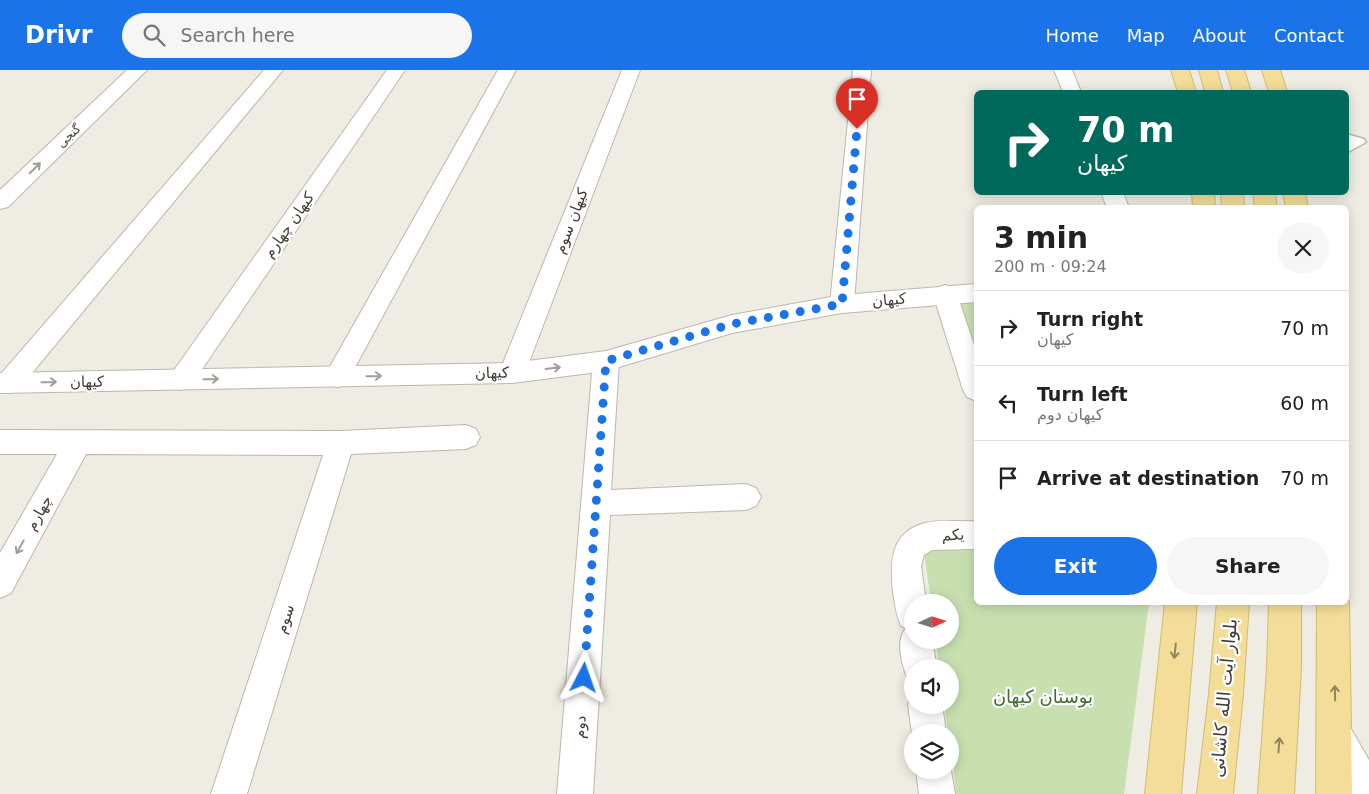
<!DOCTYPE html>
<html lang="en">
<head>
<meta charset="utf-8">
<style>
	:root { --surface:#fff; --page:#f6f6f6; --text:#222; --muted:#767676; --line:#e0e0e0; --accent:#1a73e8 }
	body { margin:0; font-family:"DejaVu Sans",Cairo,sans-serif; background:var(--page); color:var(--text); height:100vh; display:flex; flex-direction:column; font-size:19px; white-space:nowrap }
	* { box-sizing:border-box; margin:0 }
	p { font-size:16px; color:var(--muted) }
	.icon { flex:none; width:28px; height:28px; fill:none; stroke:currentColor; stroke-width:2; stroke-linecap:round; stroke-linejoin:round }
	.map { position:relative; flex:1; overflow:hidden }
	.panel { position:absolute; left:974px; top:135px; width:375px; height:400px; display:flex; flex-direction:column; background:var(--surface); border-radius:8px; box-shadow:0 2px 12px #0003 }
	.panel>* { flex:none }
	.top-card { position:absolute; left:974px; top:20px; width:375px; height:105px; border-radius:8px; box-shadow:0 2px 12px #0003; background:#00695c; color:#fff; overflow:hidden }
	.needle { width:32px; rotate:86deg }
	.fabs { position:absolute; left:904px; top:524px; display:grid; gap:10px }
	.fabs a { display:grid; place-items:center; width:55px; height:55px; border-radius:50%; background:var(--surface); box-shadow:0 2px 12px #0003; font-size:25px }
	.pin { position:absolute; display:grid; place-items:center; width:42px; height:42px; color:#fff; margin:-51px -21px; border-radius:50% 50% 50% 0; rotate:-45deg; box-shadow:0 0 5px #0007 }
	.pin .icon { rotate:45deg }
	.me { position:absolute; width:55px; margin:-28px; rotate:4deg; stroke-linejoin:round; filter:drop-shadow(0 0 4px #0008) }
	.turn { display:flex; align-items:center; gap:18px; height:105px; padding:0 20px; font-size:22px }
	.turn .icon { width:65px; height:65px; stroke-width:2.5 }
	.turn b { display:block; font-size:35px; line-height:42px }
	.round { display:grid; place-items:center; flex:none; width:52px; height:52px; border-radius:26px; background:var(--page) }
	.overview { display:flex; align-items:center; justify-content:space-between; height:85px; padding:0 20px }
	h1 { font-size:30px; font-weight:600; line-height:38px }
	.cta { display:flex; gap:10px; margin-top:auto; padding:10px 20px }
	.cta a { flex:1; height:58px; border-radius:30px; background:var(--accent); color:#fff; font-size:20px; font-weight:600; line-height:58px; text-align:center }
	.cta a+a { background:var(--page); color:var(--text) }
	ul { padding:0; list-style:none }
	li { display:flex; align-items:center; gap:15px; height:75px; padding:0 20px; border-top:1px solid var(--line) }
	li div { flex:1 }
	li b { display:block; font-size:19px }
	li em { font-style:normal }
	header { display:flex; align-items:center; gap:30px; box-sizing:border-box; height:70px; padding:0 25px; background:var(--accent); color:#fff }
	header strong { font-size:24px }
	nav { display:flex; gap:28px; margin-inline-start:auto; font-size:18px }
	.search { width:350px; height:45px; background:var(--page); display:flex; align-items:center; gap:12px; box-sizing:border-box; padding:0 18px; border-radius:28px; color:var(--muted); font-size:19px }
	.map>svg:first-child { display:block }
	.green { fill:#c8e0b0 }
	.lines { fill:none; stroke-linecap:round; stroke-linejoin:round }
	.service-casing { stroke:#bdb7aa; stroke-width:3 }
	.minor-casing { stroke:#bdb7aa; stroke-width:2 }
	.tertiary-casing { stroke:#bdb7aa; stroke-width:2 }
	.primary-casing { stroke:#d5ba6c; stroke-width:2 }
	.service { fill:#fff; fill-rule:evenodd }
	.minor { fill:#fff; fill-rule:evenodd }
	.tertiary { fill:#fff; fill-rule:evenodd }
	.primary { fill:#f3dd99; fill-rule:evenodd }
	.oneway { stroke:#a09e9a }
	.oneway2 { stroke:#918461 }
	.route { stroke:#1a73e8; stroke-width:9; stroke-dasharray:0 16.2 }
	.labels { text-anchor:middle; stroke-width:4.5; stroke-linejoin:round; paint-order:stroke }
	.far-street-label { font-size:12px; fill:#413c34; stroke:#fff }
	.street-label { font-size:15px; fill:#413c34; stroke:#fff }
	.near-park-label { font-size:18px; fill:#436b2f; stroke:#fff }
	.near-street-label { font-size:18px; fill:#413c34; stroke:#fff }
</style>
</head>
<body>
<header>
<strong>Drivr</strong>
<div class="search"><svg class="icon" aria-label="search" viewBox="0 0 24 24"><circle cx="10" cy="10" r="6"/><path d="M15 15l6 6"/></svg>Search here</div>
<nav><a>Home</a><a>Map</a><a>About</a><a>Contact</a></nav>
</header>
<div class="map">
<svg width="1369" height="724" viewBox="0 0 1369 724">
	<rect width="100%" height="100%" fill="#efece3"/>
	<path class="green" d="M976,229V285L959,230Z
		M976,473V532L1149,533L1124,724H956L950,662H948L944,635H950V598L939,597L936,570H950V532H931L924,481Z"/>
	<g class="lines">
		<defs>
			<path id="service" d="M1346,64L1364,69L1366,72L1346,83V74L1349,73L1346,72Z"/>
			<path id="minor" d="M127,0H147L8,137L0,139V120Z
				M264,0H283L18,320L9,323L0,320V305Z
				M387,0H405L190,317L181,320L172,317L168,310L172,303Z
				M498,0H516L346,314L337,317L328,314L324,307L328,300Z
				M622,0H640L525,303L521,310L512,313L503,310L499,303Z
				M853,0H871L854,234L851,240L842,243L833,240L830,234Z
				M1054,0H1072L1081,22H1063Z
				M1101,122H1123L1129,138H1107Z
				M945,215L954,218L957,224L976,281V331L967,327L963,320L933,224L936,218Z
				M606,281L615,284L619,291L611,420L746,414L756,418L761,427L756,436L746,440L610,445L593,724H557L593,291L597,284Z
				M466,355L476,359L480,367L476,375L466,379L351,384L247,724H211L323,385L86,384L11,523L0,528V483L57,384H0V360L341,361Z
				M976,451V479L932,480L924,485L921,496L926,532H912V570H932L937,598H912V612L908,610C902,595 895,571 906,558L901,556C896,545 895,534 893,522C890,492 890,462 925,453C941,449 960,452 976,451Z
				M912,624V635H942L946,662H912V664L908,635Z
				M1335,647L1347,652L1369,690V724H1348L1318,664L1323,652Z
				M950,695L955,724H919L916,700H950Z"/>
			<path id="tertiary" d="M976,214V232L842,243L732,263L606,301L512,313L0,323V303L512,293L606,281L732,245L842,225Z"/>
			<path id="primary" d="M1171,0H1189L1196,22H1178Z
				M1199,0H1217L1223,22H1205Z
				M1226,0H1244L1251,22H1233Z
				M1262,0H1280L1287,22H1269Z
				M1192,122H1214L1215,138H1193Z
				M1221,122H1243L1244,138H1222Z
				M1253,122H1275L1277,138H1255Z
				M1283,122H1305L1308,138H1286Z
				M1346,526L1349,532L1352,724H1316L1317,532H1346Z
				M1165,532H1197L1181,724H1145Z
				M1217,532H1249L1243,624L1233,724H1197L1209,624Z
				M1269,532H1301V599L1294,724H1258L1267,599Z"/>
		</defs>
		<use href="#service" class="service-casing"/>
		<use href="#minor" class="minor-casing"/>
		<use href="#tertiary" class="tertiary-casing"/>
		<use href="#primary" class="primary-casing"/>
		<use href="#service" class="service"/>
		<use href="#minor" class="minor"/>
		<use href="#tertiary" class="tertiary"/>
		<use href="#primary" class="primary"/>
	</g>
	<defs><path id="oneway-shaft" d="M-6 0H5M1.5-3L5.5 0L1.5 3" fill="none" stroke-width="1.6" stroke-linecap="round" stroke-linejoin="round" transform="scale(1.25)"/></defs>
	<g class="oneway">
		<use href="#oneway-shaft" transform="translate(35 98) rotate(-44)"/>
		<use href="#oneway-shaft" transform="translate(553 298) rotate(-7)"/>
		<use href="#oneway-shaft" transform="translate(374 306) rotate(-1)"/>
		<use href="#oneway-shaft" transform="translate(211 309) rotate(-1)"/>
		<use href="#oneway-shaft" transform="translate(49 312) rotate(-1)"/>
		<use href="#oneway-shaft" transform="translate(20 477) rotate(119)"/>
	</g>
	<g class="oneway2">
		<use href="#oneway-shaft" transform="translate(1175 581) rotate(96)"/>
		<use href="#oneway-shaft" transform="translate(1335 623) rotate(-91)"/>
		<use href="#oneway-shaft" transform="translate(1279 675) rotate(-86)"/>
	</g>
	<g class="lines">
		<path class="route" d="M584,608L606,291L732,254L842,234L857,59"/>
	</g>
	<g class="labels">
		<g class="far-street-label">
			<text transform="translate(69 66) rotate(-44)" y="4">گنجی</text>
		</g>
		<g class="street-label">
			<text transform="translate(571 151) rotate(-69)" y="5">کیهان سوم</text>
			<text transform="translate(289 155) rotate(-55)" y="5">کیهان چهارم</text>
			<text transform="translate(889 230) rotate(-6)" y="5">کیهان</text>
			<text transform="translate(492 303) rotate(-2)" y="5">کیهان</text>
			<text transform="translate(87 312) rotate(-1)" y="5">کیهان</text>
			<text transform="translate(39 443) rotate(-61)" y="5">چهارم</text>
			<text transform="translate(953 465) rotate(-2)" y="5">یکم</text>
			<text transform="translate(285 549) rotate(-72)" y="5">سوم</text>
			<text transform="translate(580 657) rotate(-86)" y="5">دوم</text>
		</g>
		<g class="near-park-label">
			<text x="1043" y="633">بوستان کیهان</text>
		</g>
		<g class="near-street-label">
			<text transform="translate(1224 628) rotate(-85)" y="6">بلوار آیت الله کاشانی</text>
		</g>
	</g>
</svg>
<div class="fabs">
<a><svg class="needle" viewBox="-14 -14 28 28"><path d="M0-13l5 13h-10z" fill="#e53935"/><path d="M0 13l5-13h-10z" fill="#767676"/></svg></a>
<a><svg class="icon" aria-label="sound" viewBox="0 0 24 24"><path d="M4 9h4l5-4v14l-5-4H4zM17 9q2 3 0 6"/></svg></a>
<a><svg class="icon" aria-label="layers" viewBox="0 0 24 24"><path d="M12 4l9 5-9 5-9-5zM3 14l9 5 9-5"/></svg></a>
</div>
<div class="pin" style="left:857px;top:59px;background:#d93025"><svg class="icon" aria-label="arrive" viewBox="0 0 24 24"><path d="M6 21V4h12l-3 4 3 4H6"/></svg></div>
<svg class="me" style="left:584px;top:608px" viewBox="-20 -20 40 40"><path d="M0-17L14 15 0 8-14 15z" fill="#1a73e8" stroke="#fff" stroke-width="4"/></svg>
<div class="top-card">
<div class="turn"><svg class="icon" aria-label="right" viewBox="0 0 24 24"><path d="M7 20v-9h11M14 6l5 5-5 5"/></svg><div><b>70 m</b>کیهان</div></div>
</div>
<section class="panel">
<div class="overview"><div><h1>3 min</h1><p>200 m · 09:24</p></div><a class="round"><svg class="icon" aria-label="close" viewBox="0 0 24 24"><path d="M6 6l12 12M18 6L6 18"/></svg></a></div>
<ul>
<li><svg class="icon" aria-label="right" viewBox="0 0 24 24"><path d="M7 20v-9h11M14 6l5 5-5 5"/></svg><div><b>Turn right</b><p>کیهان</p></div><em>70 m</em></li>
<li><svg class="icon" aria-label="left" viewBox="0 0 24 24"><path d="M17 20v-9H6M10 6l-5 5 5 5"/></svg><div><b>Turn left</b><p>کیهان دوم</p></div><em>60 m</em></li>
<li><svg class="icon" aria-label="arrive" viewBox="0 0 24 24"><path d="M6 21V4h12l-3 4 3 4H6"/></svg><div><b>Arrive at destination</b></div><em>70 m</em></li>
</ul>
<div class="cta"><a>Exit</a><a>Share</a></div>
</section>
</div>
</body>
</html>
